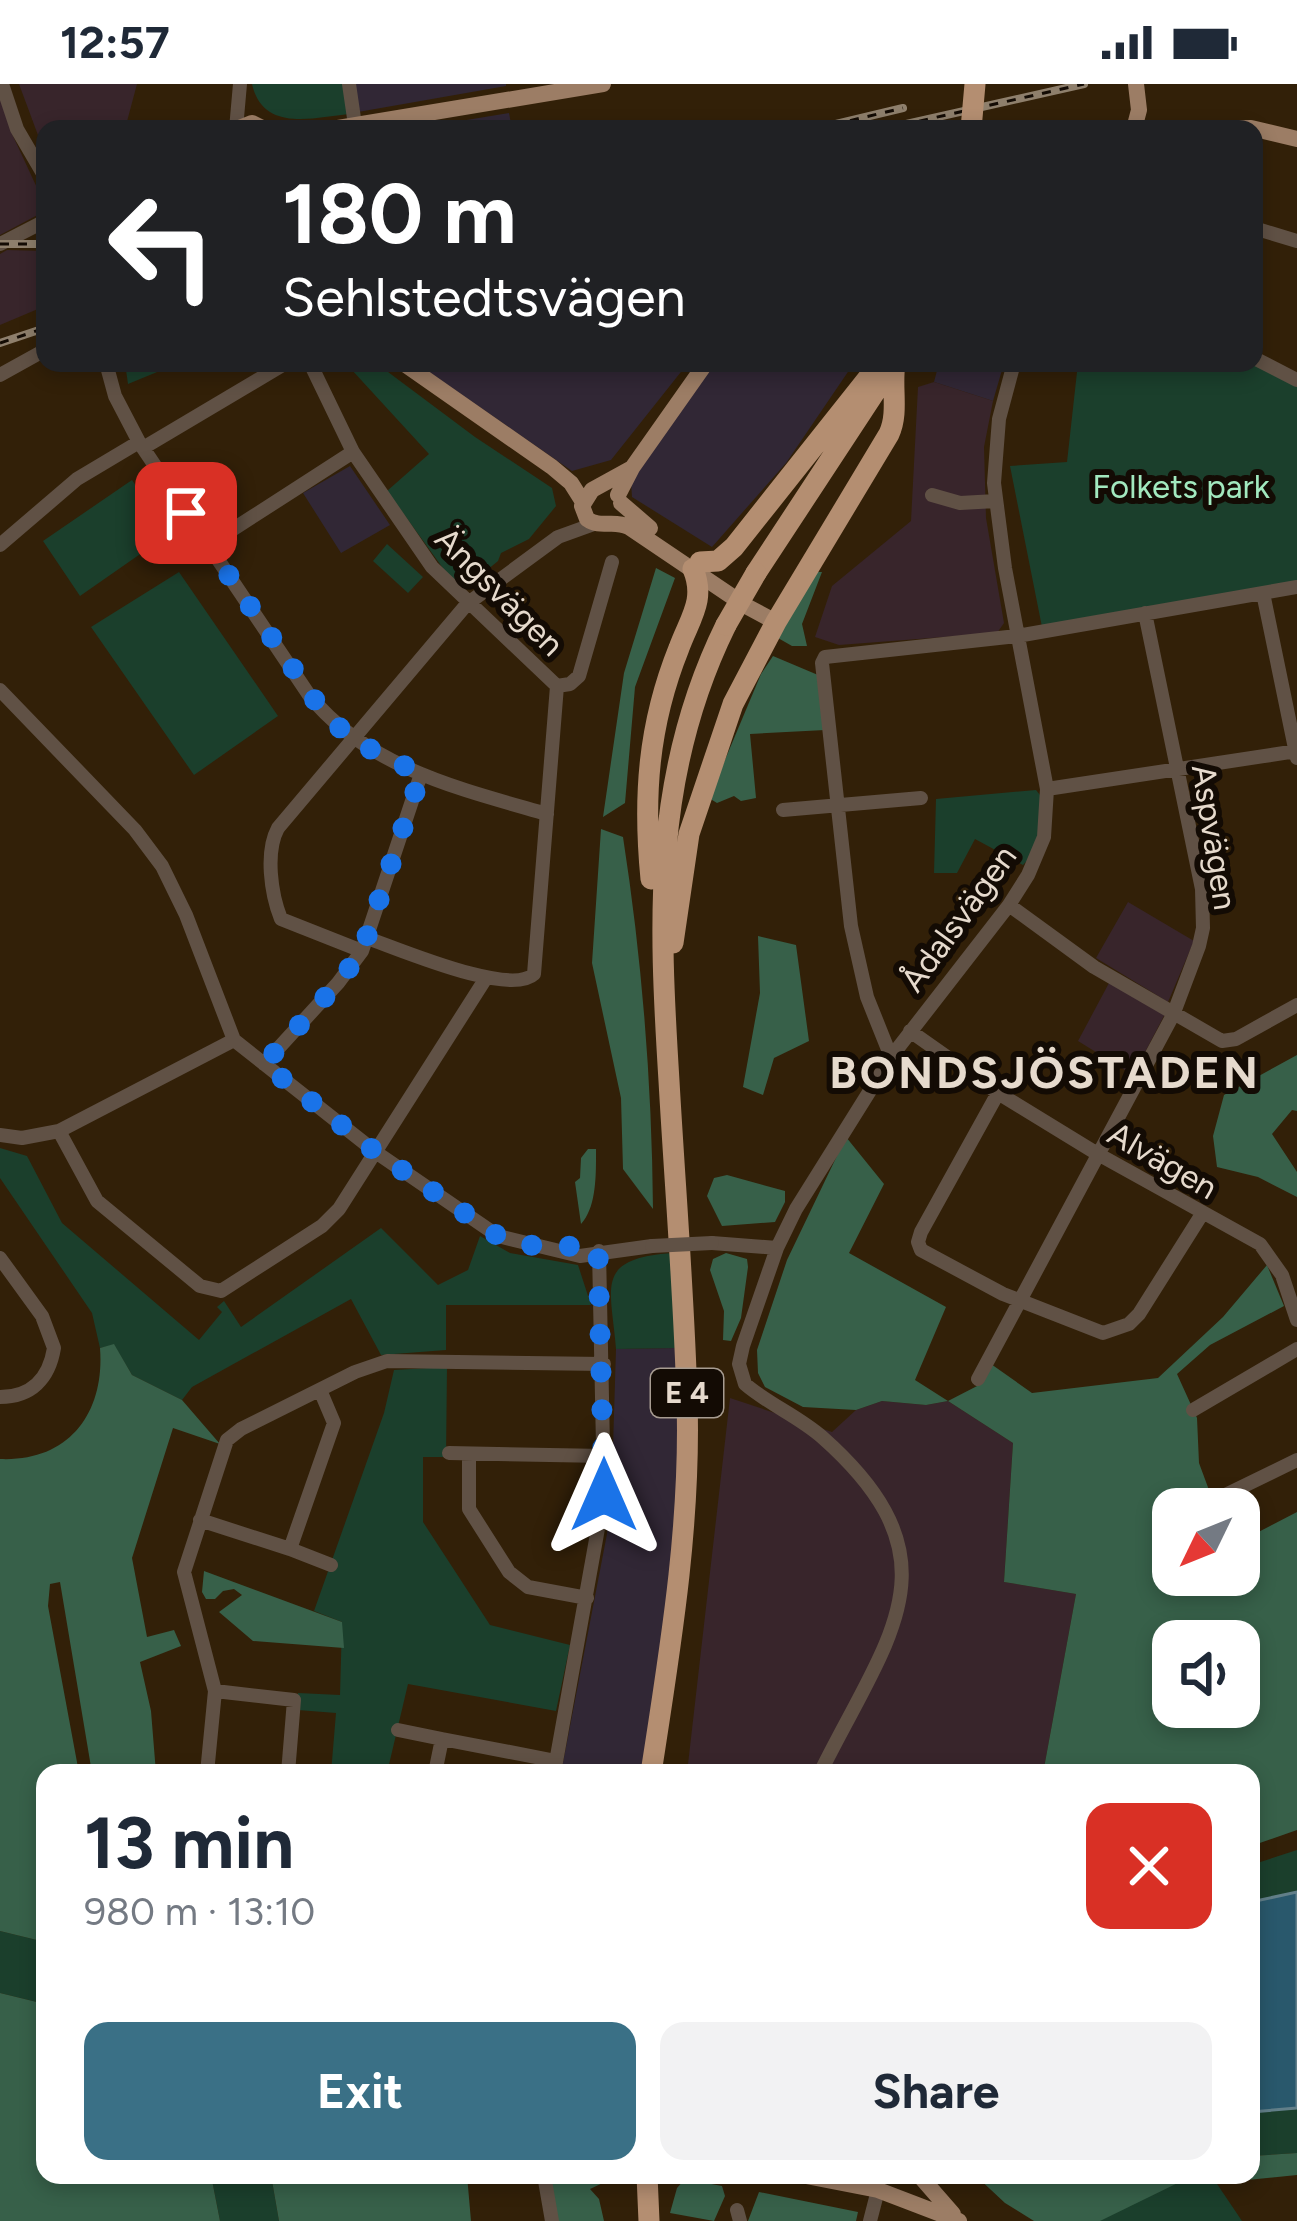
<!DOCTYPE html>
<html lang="en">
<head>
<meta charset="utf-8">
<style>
	:root { --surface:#fff; --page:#f2f2f3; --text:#1f2937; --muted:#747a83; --accent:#3a7086 }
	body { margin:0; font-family:Figtree,sans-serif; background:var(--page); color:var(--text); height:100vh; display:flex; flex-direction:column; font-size:45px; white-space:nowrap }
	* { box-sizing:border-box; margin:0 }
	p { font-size:39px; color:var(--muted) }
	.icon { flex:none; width:66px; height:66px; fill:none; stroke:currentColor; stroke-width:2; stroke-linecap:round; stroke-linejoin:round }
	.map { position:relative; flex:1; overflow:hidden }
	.drawer { position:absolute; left:36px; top:1680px; width:1224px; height:420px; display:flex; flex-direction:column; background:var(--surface); border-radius:24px; box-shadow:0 6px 18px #0003 }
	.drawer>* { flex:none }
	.banner { position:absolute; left:36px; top:36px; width:1227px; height:252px; border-radius:24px; box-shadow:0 6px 18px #0003; background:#202124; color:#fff; overflow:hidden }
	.needle { width:78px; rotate:227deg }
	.controls { position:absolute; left:1152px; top:1404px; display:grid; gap:24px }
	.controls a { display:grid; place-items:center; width:108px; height:108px; border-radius:24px; background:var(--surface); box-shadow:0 6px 18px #0003; font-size:60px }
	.pin { position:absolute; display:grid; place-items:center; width:102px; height:102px; color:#fff; margin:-51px; border-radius:24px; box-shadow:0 6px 18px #0006 }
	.me { position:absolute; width:132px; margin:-66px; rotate:0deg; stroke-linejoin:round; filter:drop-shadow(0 0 9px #0008) }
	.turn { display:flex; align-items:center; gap:42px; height:252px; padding:0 48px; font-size:54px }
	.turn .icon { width:156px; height:156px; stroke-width:2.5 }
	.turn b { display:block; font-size:84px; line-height:102px }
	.round { display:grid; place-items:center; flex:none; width:126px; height:126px; border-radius:24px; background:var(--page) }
	.head { display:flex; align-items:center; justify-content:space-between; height:204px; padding:0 48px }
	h1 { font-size:72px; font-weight:700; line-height:90px }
	.button { display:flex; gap:24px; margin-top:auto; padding:24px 48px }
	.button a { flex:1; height:138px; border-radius:24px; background:var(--accent); color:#fff; font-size:48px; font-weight:700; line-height:138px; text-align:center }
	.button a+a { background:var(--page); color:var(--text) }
	.status { display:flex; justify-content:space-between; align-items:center; height:84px; padding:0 60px; background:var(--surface); direction:ltr }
	.status svg { height:33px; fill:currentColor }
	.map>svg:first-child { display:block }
	.commercial { fill:#312735 }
	.industrial { fill:#38252b }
	.green { fill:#1b3f2c }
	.forest { fill:#376049; fill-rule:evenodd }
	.water { fill:#29586c; stroke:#627f89; stroke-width:3 }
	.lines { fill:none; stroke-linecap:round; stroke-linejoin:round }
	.minor { stroke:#605145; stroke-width:14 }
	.major { stroke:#9c7d65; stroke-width:16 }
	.highway { stroke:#b48e71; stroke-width:21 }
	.rail-casing { stroke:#8e7f6c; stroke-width:8 }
	.rail { stroke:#130b04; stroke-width:3; stroke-dasharray:9; stroke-linecap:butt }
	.minor-bridge { stroke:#605145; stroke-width:14 }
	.highway-bridge { stroke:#b48e71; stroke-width:21 }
	.route { stroke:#1a73e8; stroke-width:21; stroke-dasharray:0 37.8 }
	.labels { text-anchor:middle; stroke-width:12; stroke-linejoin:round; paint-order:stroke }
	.shield { fill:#130b04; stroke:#a79c91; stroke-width:3 }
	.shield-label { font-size:30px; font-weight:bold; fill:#e6dacd }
	.park-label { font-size:33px; fill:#a2e9bf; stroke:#130b04 }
	.street-label { font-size:33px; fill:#e6dacd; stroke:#130b04 }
	.district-label { font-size:45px; font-weight:bold; letter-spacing:3px; fill:#e6dacd; stroke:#130b04 }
</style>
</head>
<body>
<div class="status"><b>12:57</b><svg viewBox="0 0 49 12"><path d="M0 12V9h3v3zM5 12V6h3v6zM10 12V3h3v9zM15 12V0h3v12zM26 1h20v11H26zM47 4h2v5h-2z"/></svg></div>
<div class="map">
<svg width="1297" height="2137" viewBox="0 0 1297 2137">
	<rect width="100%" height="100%" fill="#322008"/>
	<path class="commercial" d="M354,0H506V2L358,28Z
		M509,29L512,45H412Z
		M416,279H688L611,376L572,387Z
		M714,279H854L786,379L712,463L632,413L631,398Z
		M939,279H1004L993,317L934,298Z
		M350,382L390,441L341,469L303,409Z
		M676,1264L678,1378L673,1467L644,1689H561L607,1450L612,1396L616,1265Z"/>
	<path class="industrial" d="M19,0H137L125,45H45V70Z
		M0,12L13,52L45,121V127L0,151Z
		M7,166L45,167V222L0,241V170Z
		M934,298L993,317L984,363L986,434L1004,539L997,549L839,561L815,553L832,502L911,437L918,303Z
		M1128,818L1194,857L1168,918L1096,874Z
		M1109,899L1165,930L1133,991L1078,957Z
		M730,1314L832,1348L856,1326L882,1317L926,1321L948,1317L1013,1359L1004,1498L1076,1510L1044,1684L1039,1689H687Z"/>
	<path class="green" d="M252,0H344L349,30C312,34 263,48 252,0Z
		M125,279H179L128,300Z
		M358,279H376L475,353L552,404L556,422L529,455L501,469L498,477L464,505L445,487L387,407L429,370L351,285Z
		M1078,279H1253L1297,299V498L1042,543L1010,382L1067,378Z
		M132,396L169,450L80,512L43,457Z
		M387,460L423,493L408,509L373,477Z
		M179,488L278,632L194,691L91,543Z
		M1036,706L1044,716L1035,768L1023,781L975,755L957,789H934L936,715Z
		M0,1064L27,1072L62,1139L199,1256L222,1228L217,1223L224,1217L241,1243L381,1144L438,1201L468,1186L480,1152L510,1169L578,1181L591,1221H446V1266L381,1271L351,1215L192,1303L182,1316L132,1291L114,1261L100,1264L92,1229L0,1094Z
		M672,1169L676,1264L616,1265C611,1202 594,1175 672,1169Z
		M447,1283L446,1373H423V1438L490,1541L570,1561L556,1627L408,1600L387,1689H331L336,1629L298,1626V1609L340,1611L342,1538L314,1527L384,1329L394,1286Z
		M1297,1766V1808L1251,1818V1781Z
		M0,1847L45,1858V1920L0,1909Z
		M1297,2024V2069L1251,2072V2028Z
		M211,2091H271L279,2137H220Z
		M1178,2091H1211L1242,2137H1091Z"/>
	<path class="forest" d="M656,484L675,494L635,603L625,719L603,733L624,589Z
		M817,488H822L802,540L807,562H792L778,554Z
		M773,572L818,591L825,646L750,650L756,714L741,717L734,712L717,719L709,714L761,590Z
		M601,745L623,753C642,875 652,1001 653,1125L623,1085L621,1014L592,879Z
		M758,852L796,861L809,957L774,974L763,1011L743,1003L760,909Z
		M1297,971V1027L1292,1026L1272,1050L1297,1088V1113L1258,1093L1217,1083L1213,1052L1224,1011Z
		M846,1053L884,1100L849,1169L946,1223L915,1296L948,1317L981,1300L991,1280L1032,1309L1158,1294L1223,1233L1267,1181L1284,1222L1210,1261L1177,1290L1197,1334L1199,1379L1216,1425H1173V1491H1239V1458L1297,1428V1746L1251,1762V1689H1039L1044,1684L1076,1510L1004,1498L1013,1359L948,1317L926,1321L882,1317L856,1326L803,1323L765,1303L758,1289L757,1266L787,1176ZM1173,1557H1239V1623H1173Z
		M588,1065H596C596,1089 597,1123 581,1140L575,1098L580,1094L581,1074Z
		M727,1091L785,1107V1118L775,1138L722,1142L707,1112L714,1094Z
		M726,1169L747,1175L748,1183L741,1234L731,1257L723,1256L724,1227L710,1186L713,1175Z
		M114,1260L132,1291L182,1316L220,1360L173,1344L132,1474L147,1553L174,1546L181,1562L140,1578L151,1627L156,1689H92L60,1498L50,1500L48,1522L79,1689H45V1858L0,1847V1375C69,1378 105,1329 100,1264Z
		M204,1487L342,1538L344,1564L253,1557L219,1528L242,1511L234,1505L223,1507L215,1515H206L202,1508Z
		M0,1909L45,1920V2091H211L220,2137H0Z
		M1297,2069V2091L1218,2099L1190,2093L1100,2137H1034L1005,2119L975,2091H1010L1043,2099L1060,2091H1251V2072Z
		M271,2091H467L471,2137H279Z
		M549,2091H611L609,2096L590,2105L599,2115L604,2137H556Z
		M685,2095L722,2102L725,2112L714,2137L670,2129L677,2104Z
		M759,2108L858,2128L856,2137H748Z"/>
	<path class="water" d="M1297,1808V2024L1251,2028V1818Z"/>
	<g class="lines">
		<path class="minor" d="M2,0L17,45L45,93
			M349,0L355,41
			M236,45L240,0
			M1254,144L1297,157
			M0,160L45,137
			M1254,274L1297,296
			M106,279L115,312L139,358L309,611C368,684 460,705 547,730
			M310,279L353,368L432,483L557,602
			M0,291L45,266
			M143,364L286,279
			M932,411L960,419L996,417
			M0,461L77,395L139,358
			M207,462L353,368
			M1263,509L1297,674
			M557,602L570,600L579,592L612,478
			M0,606L135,746L162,782L186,831L234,956L377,1069L498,1152L580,1172L652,1162
			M1047,705L1297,667
			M783,726L921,714
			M1009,821L1094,883L1222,957L1236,955L1297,921
			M367,854C399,865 510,913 534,890L557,602
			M362,867L281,835C271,810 265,768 278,744L467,520L558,453L594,440
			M910,947L998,1009L1096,1069L1260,1160L1282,1191L1297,1236
			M891,973L867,913L851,842L822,579L825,573L1017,552L1297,503
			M264,980L338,899L362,867L421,690
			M998,1009L921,1148L918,1158L921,1166L1003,1210L1103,1249L1129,1240L1139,1230L1202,1130
			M59,1047L97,1117L200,1202L221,1207L322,1142L339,1125L486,894
			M0,1051L22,1054L59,1047L234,956
			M712,1159L777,1164
			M0,1174L42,1232L54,1264C49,1295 31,1313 0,1313
			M978,1295L1173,931L1199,862L1203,844L1202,805L1145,529
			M1193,1326L1297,1265
			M449,1369L605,1372
			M469,1370V1425L509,1488L528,1503L587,1514
			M1215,1416L1297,1376
			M200,1436L290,1465L334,1339L320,1306
			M290,1465L331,1481
			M215,1607L294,1616L288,1689
			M398,1646L442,1655
			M207,1689L215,1607L184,1488L227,1356L241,1345L355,1288L387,1277L604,1280
			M435,1689L442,1655L556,1677
			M554,1689L604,1411L599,1167
			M820,1689C889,1550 962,1477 822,1353C798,1332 768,1320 745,1300L739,1280L743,1262L777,1164L796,1125L891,973L1009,821L1028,791L1044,753L1047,705L1005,484L994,399L999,335L1014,279
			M544,2091L552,2137
			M737,2126L740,2137
			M870,2137L878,2106"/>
		<path class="major" d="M237,45L252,39L264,45
			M332,45L603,0
			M1134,45L1139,26L1136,0
			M1209,45L1251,44L1297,55
			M403,279L552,383L571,399L583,418
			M632,384L592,406L582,422L587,435C601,445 613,435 629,443L746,522L776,538
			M618,411L632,384L706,279
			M621,419L650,444
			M801,2091L878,2106L959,2137
			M919,2091L953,2130"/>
		<path class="highway" d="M700,478L718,477L734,463L880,279
			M756,489L890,285
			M651,795C643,713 648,641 679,564C690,534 706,516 693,485
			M673,859L689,750L733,620L776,538L889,350C899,329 891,303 895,279
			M651,1689C670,1566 691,1441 687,1316C684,1210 675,1103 669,997C659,836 652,691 726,541
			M647,2091L649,2137"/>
		<defs>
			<path id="rail" d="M815,45L903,24
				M884,45L1084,0
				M0,160H45
				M0,259L45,244"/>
		</defs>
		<use href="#rail" class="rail-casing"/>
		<use href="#rail" class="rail"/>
		<path class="minor-bridge" d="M652,1162L712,1159"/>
		<path class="highway-bridge" d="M971,45L975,0
			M726,541L756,489"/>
	</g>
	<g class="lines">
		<path class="route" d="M186,429L321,625L352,656L421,690L362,867L338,899L264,980L377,1069L498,1152L538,1163L579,1162L598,1166L604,1411"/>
	</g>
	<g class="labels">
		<rect class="shield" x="651" y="1285" width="72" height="48" rx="9"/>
		<g class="shield-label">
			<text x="687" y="1319">E 4</text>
		</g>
		<g class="park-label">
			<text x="1181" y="414">Folkets park</text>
		</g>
		<g class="street-label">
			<text transform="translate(500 507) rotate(45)" y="12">Ängsvägen</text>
			<text transform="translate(1215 753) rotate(81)" y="12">Aspvägen</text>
			<text transform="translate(958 834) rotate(-54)" y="12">Ådalsvägen</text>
			<text transform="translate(1163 1076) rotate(30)" y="12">Alvägen</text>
		</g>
		<g class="district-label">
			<text x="1045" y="1004">BONDSJÖSTADEN</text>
		</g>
	</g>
</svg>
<div class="controls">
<a><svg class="needle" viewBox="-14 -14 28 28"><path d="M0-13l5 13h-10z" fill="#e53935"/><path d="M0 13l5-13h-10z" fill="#747a83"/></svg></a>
<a><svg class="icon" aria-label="sound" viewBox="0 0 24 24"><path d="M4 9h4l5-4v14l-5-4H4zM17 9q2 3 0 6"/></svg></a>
</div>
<div class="pin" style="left:186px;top:429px;background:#d93025"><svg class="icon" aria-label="arrive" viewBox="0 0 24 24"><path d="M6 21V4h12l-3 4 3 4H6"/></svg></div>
<svg class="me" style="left:604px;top:1411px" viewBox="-20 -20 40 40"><path d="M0-17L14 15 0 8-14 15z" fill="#1a73e8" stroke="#fff" stroke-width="4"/></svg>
<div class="banner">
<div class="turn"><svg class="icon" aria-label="left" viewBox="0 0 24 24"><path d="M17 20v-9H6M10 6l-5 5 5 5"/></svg><div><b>180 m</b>Sehlstedtsvägen</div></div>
</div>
<section class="drawer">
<div class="head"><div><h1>13 min</h1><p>980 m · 13:10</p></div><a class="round" style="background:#d93025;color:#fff"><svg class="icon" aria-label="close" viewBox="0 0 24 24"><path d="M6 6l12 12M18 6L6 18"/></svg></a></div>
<div class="button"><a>Exit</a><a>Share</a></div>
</section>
</div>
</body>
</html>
